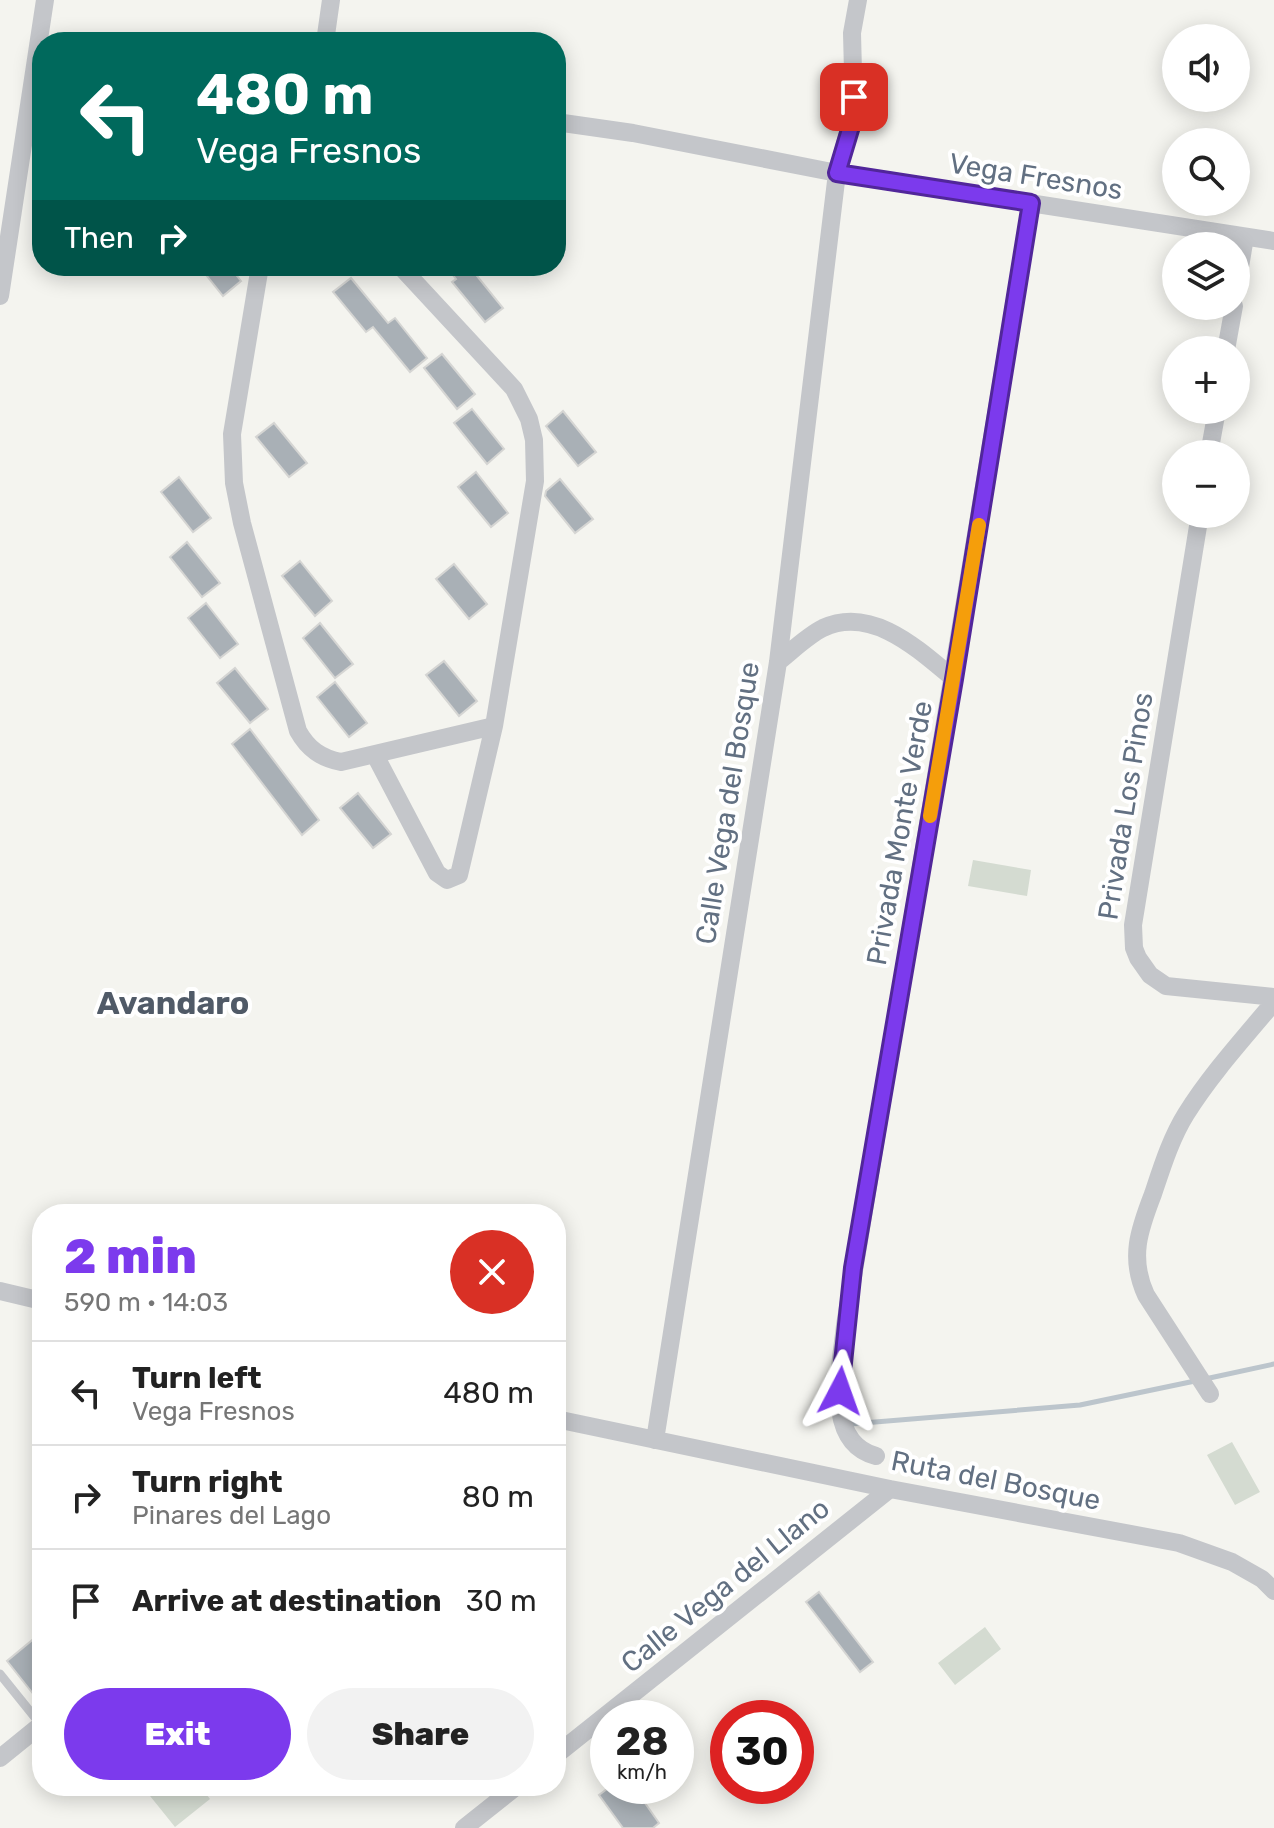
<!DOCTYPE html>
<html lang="en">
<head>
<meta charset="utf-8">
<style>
	:root { --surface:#fff; --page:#f2f2f2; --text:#222; --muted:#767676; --line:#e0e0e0; --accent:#7c3aed }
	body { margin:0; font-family:Rubik,sans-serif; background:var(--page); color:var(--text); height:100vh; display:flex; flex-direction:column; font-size:30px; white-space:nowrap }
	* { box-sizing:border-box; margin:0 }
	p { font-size:26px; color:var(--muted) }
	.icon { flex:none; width:44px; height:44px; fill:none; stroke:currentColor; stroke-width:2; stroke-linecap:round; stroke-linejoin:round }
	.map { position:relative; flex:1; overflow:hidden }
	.sheet { position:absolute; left:32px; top:1204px; width:534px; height:592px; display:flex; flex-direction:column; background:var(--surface); border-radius:32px; box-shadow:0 4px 20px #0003 }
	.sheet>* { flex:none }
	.guide { position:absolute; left:32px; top:32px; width:534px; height:244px; border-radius:32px; box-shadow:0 4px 20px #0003; background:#00695c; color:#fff; overflow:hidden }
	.buttons { position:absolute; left:1162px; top:24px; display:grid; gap:16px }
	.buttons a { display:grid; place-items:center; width:88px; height:88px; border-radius:50%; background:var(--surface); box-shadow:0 4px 20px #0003; font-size:40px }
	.speed { position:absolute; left:590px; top:1700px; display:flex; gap:16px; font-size:40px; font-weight:700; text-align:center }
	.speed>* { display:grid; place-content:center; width:104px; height:104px; border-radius:50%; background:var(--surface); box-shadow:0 4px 20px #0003; line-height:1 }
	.speed small { font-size:20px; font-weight:400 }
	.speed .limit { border:12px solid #d22; background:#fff; color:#111 }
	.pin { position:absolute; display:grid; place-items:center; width:68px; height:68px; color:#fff; margin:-34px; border-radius:16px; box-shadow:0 4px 12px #0006 }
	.me { position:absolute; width:88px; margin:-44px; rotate:4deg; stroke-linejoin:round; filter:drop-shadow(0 0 6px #0008) }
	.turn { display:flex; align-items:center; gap:28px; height:168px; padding:0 32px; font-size:36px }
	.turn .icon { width:104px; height:104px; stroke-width:2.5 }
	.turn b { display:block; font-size:56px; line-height:68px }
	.then { display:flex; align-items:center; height:76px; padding:0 32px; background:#0003; gap:16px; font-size:30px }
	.round { display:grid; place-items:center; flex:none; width:84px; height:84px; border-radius:42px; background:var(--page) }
	.headline { display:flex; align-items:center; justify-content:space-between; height:136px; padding:0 32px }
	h1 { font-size:48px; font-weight:800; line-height:60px; color:var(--accent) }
	.action { display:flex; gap:16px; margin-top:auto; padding:16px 32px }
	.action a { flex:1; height:92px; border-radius:48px; background:var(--accent); color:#fff; font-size:32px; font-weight:800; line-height:92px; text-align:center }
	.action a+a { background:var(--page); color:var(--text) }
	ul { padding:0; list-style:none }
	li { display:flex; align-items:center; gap:24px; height:104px; padding:0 32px; border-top:2px solid var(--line) }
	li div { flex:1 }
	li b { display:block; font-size:30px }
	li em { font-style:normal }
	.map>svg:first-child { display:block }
	.green { fill:#d4dbd1 }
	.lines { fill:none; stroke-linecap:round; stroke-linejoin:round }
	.stream { stroke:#bcc5cc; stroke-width:5 }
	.building { fill:#a9b0b6; stroke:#d5d5d3; stroke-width:2 }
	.service { stroke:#c4c6ca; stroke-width:9 }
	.minor { stroke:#c4c6ca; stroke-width:18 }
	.route-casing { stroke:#51269a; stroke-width:20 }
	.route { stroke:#7c3aed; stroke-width:14 }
	.slow { stroke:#f59e0b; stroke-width:14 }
	.labels { text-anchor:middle; stroke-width:8; stroke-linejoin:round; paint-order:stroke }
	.street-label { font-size:28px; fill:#627082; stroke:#fff }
	.quarter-label { font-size:32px; font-weight:bold; fill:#505a67; stroke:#fff }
</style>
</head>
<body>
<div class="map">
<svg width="1274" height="1828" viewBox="0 0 1274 1828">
	<rect width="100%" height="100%" fill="#f4f4ef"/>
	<path class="green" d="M973,860L1031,870L1027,896L968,886Z
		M1232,1442L1260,1492L1235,1505L1207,1455Z
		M985,1627L1001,1649L955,1685L938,1663Z
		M142,1786H200L210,1799L175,1827Z"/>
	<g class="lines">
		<path class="stream" d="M1205,1379L1274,1364
			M851,1424L1080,1405L1195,1381"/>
	</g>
	<path class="building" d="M199,266H229L241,281L223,296Z
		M446,266H469L503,308L485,322L452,282L456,279Z
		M351,278L388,323L395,318L427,358L410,372L373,327L366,332L333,292Z
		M442,354L475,394L457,409L424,368Z
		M472,409L504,449L487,464L454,423Z
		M563,411L596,452L578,466L546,426Z
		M274,423L307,463L289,477L256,437Z
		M476,472L508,513L491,527L458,487Z
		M179,477L211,518L193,532L161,492Z
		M560,479L593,519L575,533L545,496L546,491Z
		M187,542L220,583L202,597L170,557Z
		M300,561L332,601L315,616L282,576Z
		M454,564L487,604L469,619L436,579Z
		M206,603L238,644L220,658L188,618Z
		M320,623L353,664L335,678L303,638Z
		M444,661L477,701L459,716L426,675Z
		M235,668L268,709L250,723L217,683Z
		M335,682L367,723L349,737L317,697Z
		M250,729L319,820L302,835L232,744Z
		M358,793L391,834L373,848L340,808Z
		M819,1592L873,1662L860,1672L806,1602Z
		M42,1632V1705L7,1661Z
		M611,1786H633L659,1823L653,1828H623L599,1795Z"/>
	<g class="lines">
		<path class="service" d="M0,1674L41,1725"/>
		<path class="minor" d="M325,42L331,0
			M556,122L633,133L837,173L1274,241
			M260,266L232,434L234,483L242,523L298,731C308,749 321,758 341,762L494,726L535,481L534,440L529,419L514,389L400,266
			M1236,291L1245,237
			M0,296L45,0
			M1226,350L1234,306
			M1209,454L1217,410
			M1200,514L1133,925L1134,948L1138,958L1150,975L1166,986L1274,997
			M778,662C792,651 807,636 823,628C872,605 919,650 954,679
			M375,755L437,873L447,880L459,875L494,726
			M0,1291L42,1301
			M1210,1394L1146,1295C1129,1258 1139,1230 1153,1194C1162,1167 1171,1138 1186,1114C1211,1074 1244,1038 1274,1002
			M556,1419L890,1489L1179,1543L1232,1562L1262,1579L1274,1591
			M655,1440L778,662L837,173L854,111L852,33L858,0
			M876,1456C823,1442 841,1366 845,1325L1031,203
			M556,1755L890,1489
			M0,1758L42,1724
			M464,1828L517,1786"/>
	</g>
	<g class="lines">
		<defs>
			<path id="route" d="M840,1391L853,1268L954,679L1031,203L837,173L852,123L854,97"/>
		</defs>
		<use href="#route" class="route-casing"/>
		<use href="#route" class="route"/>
		<path class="slow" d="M930,816L979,525"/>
	</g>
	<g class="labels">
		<g class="street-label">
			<text transform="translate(1036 176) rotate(9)" y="10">Vega Fresnos</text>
			<text transform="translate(727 803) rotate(-81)" y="10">Calle Vega del Bosque</text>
			<text transform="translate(1125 806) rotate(-81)" y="10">Privada Los Pinos</text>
			<text transform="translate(899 833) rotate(-80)" y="10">Privada Monte Verde</text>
			<text transform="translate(996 1480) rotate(11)" y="10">Ruta del Bosque</text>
			<text transform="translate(725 1585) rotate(-39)" y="10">Calle Vega del Llano</text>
		</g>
		<g class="quarter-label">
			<text x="173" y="1014">Avandaro</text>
		</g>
	</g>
</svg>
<div class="buttons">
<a><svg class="icon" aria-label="sound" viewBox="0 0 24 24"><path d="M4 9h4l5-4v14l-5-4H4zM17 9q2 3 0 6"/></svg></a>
<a><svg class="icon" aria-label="search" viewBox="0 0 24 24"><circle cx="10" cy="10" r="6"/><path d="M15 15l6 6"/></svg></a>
<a><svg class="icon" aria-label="layers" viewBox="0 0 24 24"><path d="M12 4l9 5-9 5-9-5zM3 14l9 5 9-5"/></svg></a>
<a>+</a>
<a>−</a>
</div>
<div class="speed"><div>28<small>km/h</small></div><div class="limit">30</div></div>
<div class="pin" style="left:854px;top:97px;background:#d93025"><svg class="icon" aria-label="arrive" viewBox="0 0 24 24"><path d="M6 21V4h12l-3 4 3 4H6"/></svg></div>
<svg class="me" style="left:840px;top:1391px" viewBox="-20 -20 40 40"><path d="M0-17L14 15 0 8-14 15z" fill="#7c3aed" stroke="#fff" stroke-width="4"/></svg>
<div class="guide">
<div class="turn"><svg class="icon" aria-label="left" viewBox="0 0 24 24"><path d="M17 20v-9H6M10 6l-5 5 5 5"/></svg><div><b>480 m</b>Vega Fresnos</div></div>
<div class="then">Then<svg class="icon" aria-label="right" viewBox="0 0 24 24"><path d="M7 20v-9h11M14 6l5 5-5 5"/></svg></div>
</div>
<section class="sheet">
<div class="headline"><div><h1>2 min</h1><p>590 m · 14:03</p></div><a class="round" style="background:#d93025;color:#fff"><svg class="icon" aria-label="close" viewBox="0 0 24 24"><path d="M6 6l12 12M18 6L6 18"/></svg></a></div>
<ul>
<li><svg class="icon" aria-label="left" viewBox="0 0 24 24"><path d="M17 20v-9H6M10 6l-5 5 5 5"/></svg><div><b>Turn left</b><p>Vega Fresnos</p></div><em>480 m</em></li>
<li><svg class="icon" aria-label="right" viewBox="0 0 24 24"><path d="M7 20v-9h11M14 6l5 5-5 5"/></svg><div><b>Turn right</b><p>Pinares del Lago</p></div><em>80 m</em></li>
<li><svg class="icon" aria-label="arrive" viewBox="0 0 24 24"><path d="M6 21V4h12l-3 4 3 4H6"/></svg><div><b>Arrive at destination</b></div><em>30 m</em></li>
</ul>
<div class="action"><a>Exit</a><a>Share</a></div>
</section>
</div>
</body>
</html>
